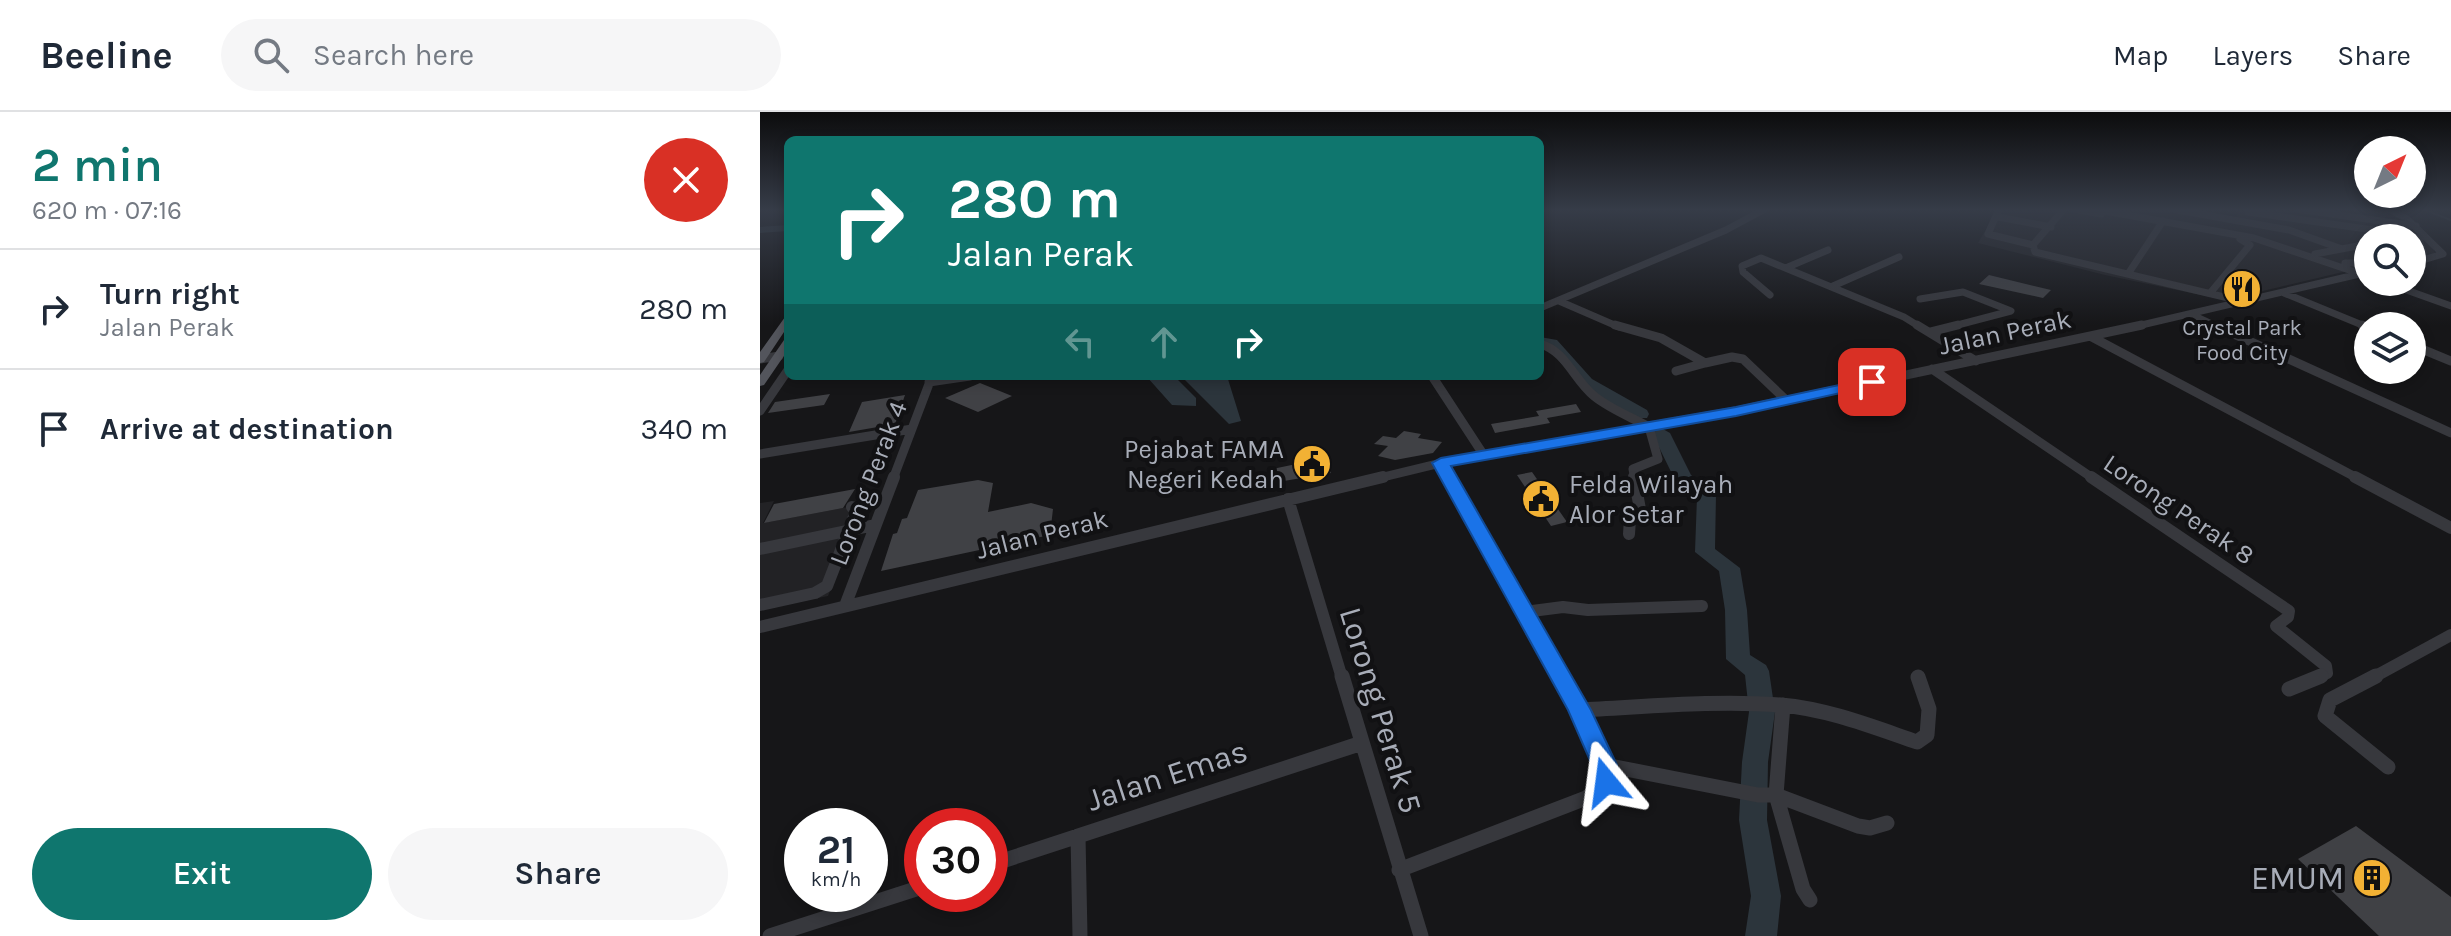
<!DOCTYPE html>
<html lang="en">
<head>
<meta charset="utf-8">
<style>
	:root { --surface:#fff; --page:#f6f6f7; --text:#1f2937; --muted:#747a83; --line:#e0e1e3; --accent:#0f766e }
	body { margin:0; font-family:Karla,sans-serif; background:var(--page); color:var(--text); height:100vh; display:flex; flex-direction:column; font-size:30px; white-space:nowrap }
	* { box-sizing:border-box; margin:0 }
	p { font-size:26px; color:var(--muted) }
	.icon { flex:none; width:44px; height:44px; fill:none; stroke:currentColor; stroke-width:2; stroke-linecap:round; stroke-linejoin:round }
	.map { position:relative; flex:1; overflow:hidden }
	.drawer { display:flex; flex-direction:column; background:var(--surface); width:760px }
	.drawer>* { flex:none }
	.hud { position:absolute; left:24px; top:24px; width:760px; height:244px; border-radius:12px; box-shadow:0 4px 12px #0003; background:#0f766e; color:#fff; overflow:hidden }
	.needle { width:52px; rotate:43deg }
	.tools { position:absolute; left:1594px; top:24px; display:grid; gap:16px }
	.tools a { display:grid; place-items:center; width:72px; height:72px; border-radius:50%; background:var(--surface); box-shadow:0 4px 12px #0003; font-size:40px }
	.speed { position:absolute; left:24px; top:696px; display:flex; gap:16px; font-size:40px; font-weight:700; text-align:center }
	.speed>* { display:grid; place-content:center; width:104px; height:104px; border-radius:50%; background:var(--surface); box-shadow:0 4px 12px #0003; line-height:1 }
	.speed small { font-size:20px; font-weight:400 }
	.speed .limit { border:12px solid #d22; background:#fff; color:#111 }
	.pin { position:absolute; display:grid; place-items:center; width:68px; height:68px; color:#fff; margin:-34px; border-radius:16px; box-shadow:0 4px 12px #0006 }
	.me { position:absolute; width:88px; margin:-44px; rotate:344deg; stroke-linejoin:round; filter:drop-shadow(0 0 6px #0008) }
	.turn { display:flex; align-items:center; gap:28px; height:168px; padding:0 32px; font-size:36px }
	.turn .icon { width:104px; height:104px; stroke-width:2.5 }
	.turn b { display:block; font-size:56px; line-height:68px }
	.lanes { display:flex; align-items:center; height:76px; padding:0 32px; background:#0003; justify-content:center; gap:40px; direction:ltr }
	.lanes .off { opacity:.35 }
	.round { display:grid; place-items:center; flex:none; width:84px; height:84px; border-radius:42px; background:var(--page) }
	.overview { display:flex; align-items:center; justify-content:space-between; height:136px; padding:0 32px }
	h1 { font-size:48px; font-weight:600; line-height:60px; color:var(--accent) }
	.button { display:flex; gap:16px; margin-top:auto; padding:16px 32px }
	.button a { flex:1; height:92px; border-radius:48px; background:var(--accent); color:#fff; font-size:32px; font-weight:600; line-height:92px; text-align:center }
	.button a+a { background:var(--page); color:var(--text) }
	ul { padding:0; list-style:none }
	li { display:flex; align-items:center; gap:24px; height:120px; padding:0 32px; border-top:2px solid var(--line) }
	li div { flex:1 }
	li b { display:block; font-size:30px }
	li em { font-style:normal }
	header { display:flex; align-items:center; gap:48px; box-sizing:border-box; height:112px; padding:0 40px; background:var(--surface); border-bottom:2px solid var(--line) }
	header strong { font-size:38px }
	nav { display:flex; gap:44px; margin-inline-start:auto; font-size:28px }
	.search { width:560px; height:72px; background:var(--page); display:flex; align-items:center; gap:20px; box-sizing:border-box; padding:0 28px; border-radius:44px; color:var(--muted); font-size:30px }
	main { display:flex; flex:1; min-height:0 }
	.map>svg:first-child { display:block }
	.built { fill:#222225 }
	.water { fill:#2c353c }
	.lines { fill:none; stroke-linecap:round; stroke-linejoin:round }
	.stream { stroke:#2c353c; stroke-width:2 }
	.river { fill:#2c353c; fill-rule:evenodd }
	.building { fill:#404145 }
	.minor-far3 { stroke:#37383d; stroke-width:7 }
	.minor-far2 { stroke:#37383d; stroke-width:9 }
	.minor-far1 { stroke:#37383d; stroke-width:12 }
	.minor { stroke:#37383d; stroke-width:15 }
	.major { fill:#53555c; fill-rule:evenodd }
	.route { fill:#1a73e8; stroke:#114b97; stroke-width:2 }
	.labels { text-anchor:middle; stroke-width:8; stroke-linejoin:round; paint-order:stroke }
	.far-poi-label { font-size:22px; fill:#a8adb8; stroke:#111113 }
	.street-label { font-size:26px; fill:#a8adb8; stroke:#111113 }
	.poi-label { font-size:26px; fill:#a8adb8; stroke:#111113; text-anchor:end }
	.near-street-label { font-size:32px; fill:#a8adb8; stroke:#111113 }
	.near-poi-label { font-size:32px; fill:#a8adb8; stroke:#111113; text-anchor:end }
</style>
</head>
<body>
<header>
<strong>Beeline</strong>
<div class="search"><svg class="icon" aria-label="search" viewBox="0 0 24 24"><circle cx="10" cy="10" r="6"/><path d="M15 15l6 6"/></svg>Search here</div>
<nav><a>Map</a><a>Layers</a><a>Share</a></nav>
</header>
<main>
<section class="drawer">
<div class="overview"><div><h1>2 min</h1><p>620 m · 07:16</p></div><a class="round" style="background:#d93025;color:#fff"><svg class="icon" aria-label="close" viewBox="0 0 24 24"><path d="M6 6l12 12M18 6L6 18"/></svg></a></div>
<ul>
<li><svg class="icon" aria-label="right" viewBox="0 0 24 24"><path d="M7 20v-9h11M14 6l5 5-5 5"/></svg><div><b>Turn right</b><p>Jalan Perak</p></div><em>280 m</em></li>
<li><svg class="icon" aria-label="arrive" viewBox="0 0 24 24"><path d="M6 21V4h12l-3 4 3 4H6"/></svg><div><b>Arrive at destination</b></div><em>340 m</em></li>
</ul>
<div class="button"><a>Exit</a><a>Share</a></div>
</section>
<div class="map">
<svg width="1691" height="824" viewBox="0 0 1691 824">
	<rect width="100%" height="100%" fill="#161618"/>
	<path class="built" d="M1238,97H1423L1475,106L1481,97H1520L1651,116L1656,122L1667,126L1676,142L1652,146V126H1608V154L1465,188L1345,163L1218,131Z
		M14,389L3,411L104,392L68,484L0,498V391Z"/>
	<path class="water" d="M414,264L436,286V294L412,293L387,265Z
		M421,264H467L481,309L469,312Z"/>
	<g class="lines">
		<path class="stream" d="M1662,97L1691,108"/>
		<path class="river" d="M28,113V119L0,121V115Z
			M780,225L797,228L832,267L887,298L889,302L887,306H875L820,273L787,235L780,233Z
			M901,316L910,321L931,363L956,383L955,437L980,456L987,498L990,543L1006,553L1009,559L1015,600L1008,650L1007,708L1021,784L1017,824H985L991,784L979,708L982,650L989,600L985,563L966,547L965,498L959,459L935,440L937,385L916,370L892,321Z"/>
	</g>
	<path class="building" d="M1229,163L1291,178L1283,186L1219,172Z
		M220,271L252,284L218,300L185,286Z
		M70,282L64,293L8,301L15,290Z
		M145,283L135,312L89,320L102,290Z
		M816,292L821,300L787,306L790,311L735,321L731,312L779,304L776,299Z
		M644,319L661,322L658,326L682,330L673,341L635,348L618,344L628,334L614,332L623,324L636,326Z
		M565,346L571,361L512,371L508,358Z
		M772,360L807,410L791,414L757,363Z
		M218,368L233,371L228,400L271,391L293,397L290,423L121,459L133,422L137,421L142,407L147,406L158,378Z
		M95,377L83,396L4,411L14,392Z
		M1596,714L1691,785V824H1619L1538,747Z"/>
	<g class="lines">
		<path class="minor-far3" d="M1239,97L1228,122L1273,133
			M1304,97L1273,133L1275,140L1481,189
			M1314,97L1341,102
			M1334,97L1494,126L1601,162
			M1412,97L1529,118L1582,137
			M1536,97L1656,114
			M1629,97L1647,107L1683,142L1653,151
			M1488,100L1648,123L1659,127L1663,140L1652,143
			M1238,105L1291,115
			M1555,142L1608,132
			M1585,151H1608
			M1028,155L1068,138
			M1368,162L1403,109
			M1624,170L1691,194
			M1073,174L1139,145
			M1451,180L1490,133L1480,127
			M1524,181L1607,215
			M1010,183L983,160L982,154L1001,146L1144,205L1160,215
			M1160,187L1203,180L1251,199L1190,215
			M799,189L859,215
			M780,196L966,118L1005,97
			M1430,202L1458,215
			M1373,215L1608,160"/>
		<path class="minor-far2" d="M855,213L901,226L945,251L972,245L983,247L1026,288
			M1157,213L1216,249
			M1454,213L1691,321
			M1602,213L1608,215
			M1170,220L1198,213
			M1330,224L1599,367
			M780,232C806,239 814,268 834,284C850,297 871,305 889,315L898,347L873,357L875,367
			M1652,233L1691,249
			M0,247L19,244
			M1172,257L1334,367
			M916,259L945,251
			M672,264L723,342
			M169,270L210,264
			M0,299L28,258
			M0,342L152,317
			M681,351L690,367
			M133,367L172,264
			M615,367L681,351L976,299L1382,213"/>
		<path class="minor-far1" d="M689,365L801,566
			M1331,365L1529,499L1528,505L1516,514L1566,554L1567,561L1556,566
			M1595,365L1691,416
			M528,387L582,566
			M869,422L870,407L880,397L874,365
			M0,437L115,413
			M0,493L55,481L67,474L97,397L92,395
			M85,494L134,365
			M764,500L803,495L828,498L942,494
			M0,515L623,365
			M1612,566L1691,523"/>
		<path class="minor" d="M582,564L661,824
			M1616,564L1570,588L1565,604L1628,655
			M1529,577L1561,564
			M1023,593L1016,683L1043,777L1050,788
			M819,598C886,595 954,588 1021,593C1068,597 1113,615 1157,630L1167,623L1169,597L1158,565
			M845,653L998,683H1016L1098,714L1110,716L1127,711
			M318,724L320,824
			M230,753L602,631
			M639,758L826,686L846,670L845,653L800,564
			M10,824L162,775"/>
		<path class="major" d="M28,204V214L4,250L0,251V240L25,205Z
			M28,227V238L4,273L0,274V263L24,228Z"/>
	</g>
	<linearGradient id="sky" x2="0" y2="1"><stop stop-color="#0c0c0d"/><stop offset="0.46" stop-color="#363c48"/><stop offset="1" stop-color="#363c48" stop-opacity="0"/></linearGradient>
	<rect width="1691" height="213" fill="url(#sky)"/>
	<path class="route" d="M1112,266L1117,267V273L976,304L691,354L831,598L857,653L858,670L854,677L846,680L837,677L832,653L808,598L672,351L681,346L976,295Z"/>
	<defs>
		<symbol id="restaurant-disc" viewBox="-11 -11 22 22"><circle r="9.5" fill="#f2b134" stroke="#111113"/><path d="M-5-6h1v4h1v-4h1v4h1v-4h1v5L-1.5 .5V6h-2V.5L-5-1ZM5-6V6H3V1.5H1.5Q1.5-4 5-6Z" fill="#111"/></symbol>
		<symbol id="civic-disc" viewBox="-11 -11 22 22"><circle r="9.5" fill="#f2b134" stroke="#111113"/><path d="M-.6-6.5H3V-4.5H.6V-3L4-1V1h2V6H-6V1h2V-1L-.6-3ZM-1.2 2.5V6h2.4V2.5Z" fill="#111"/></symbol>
		<symbol id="building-disc" viewBox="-11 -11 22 22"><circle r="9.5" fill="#f2b134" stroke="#111113"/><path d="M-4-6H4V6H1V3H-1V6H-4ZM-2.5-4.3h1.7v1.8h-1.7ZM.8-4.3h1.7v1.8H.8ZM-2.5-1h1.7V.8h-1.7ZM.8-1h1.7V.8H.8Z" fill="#111"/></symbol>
	</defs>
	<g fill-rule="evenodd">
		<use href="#restaurant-disc" x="1460" y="155" width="44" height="44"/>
		<use href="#civic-disc" x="530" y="330" width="44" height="44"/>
		<use href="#civic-disc" x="759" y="365" width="44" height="44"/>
		<use href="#building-disc" x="1590" y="744" width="44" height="44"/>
	</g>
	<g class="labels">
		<g class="far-poi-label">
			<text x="1482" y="223">Crystal Park<tspan x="1482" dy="25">Food City</tspan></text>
		</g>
		<g class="street-label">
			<text transform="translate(1245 220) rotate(-12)" y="9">Jalan Perak</text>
			<text transform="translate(108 371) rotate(-69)" y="9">Lorong Perak 4</text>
			<text transform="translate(1419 397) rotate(34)" y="9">Lorong Perak 8</text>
			<text transform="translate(282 422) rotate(-14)" y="9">Jalan Perak</text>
		</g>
		<g class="poi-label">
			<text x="524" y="346">Pejabat FAMA<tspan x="524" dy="30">Negeri Kedah</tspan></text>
			<text x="809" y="381" text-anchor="start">Felda Wilayah<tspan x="809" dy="30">Alor Setar</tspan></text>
		</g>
		<g class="near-street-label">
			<text transform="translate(621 598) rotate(73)" y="11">Lorong Perak 5</text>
			<text transform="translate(407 663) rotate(-18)" y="11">Jalan Emas</text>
		</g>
		<g class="near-poi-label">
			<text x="1584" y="777">EMUM</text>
		</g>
	</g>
</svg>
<div class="tools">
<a><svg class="needle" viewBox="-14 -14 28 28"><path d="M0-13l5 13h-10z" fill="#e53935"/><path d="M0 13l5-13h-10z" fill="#747a83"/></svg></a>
<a><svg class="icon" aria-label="search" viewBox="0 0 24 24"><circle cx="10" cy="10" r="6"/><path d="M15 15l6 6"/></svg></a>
<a><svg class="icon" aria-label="layers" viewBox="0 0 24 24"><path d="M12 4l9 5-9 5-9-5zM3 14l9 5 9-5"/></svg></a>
</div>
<div class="speed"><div>21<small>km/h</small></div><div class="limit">30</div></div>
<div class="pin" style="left:1112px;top:270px;background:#d93025"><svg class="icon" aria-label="arrive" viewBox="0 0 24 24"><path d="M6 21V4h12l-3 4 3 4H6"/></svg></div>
<svg class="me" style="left:846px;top:670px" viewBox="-20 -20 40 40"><path d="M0-17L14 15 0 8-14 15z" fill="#1a73e8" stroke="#fff" stroke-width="4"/></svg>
<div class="hud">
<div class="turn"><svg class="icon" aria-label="right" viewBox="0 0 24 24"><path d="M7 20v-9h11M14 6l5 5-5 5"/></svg><div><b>280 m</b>Jalan Perak</div></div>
<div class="lanes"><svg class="icon off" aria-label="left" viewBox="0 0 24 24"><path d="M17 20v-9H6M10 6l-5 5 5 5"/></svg><svg class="icon off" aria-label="ahead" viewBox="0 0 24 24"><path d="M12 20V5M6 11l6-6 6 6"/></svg><svg class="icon" aria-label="right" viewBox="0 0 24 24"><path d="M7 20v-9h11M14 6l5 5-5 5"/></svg></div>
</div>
</div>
</main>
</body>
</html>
